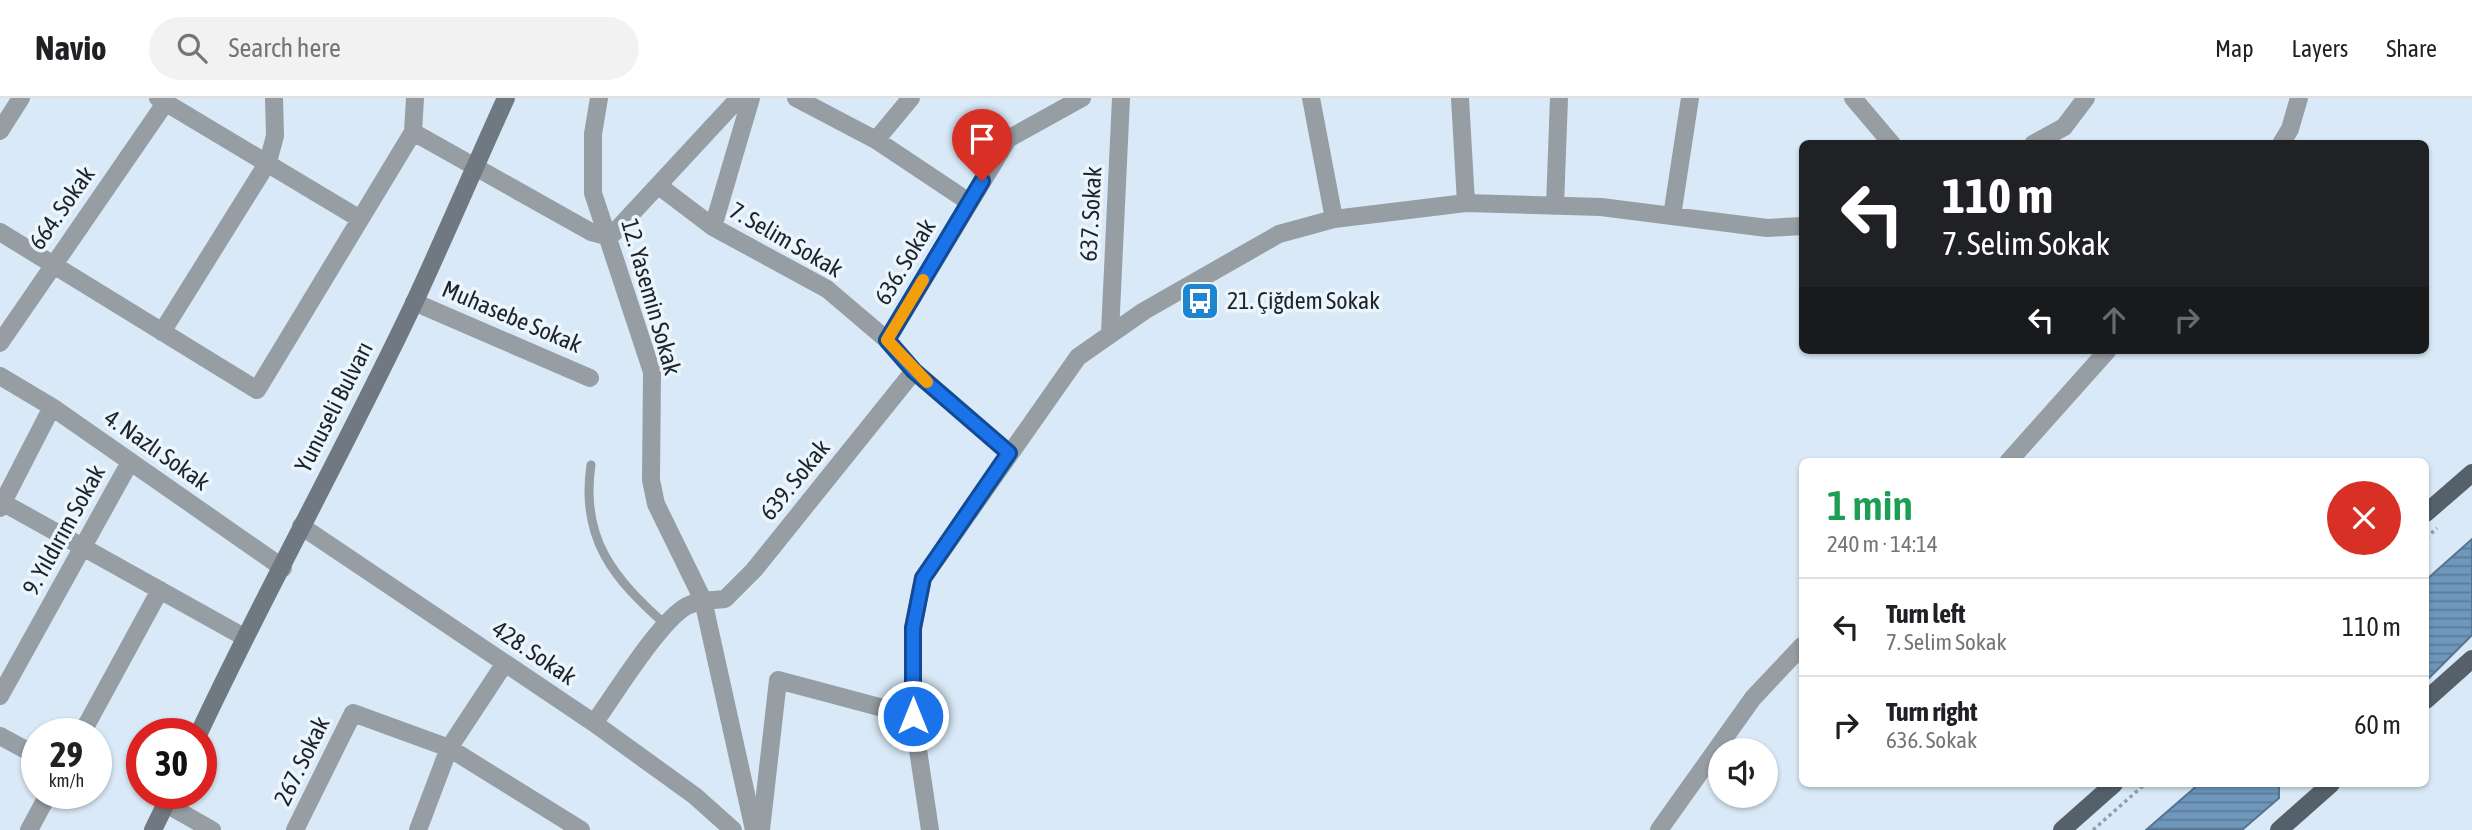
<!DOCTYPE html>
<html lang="en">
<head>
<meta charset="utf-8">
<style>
	:root { --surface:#fff; --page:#f2f2f2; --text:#202124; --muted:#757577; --line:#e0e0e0 }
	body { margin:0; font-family:"Asap Condensed",sans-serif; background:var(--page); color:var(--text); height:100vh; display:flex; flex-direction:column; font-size:26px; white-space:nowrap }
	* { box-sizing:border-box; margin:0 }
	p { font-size:23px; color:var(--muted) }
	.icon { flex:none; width:38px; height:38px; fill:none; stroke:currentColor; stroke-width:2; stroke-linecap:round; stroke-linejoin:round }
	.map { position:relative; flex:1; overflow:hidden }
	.drawer { position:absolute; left:1799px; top:360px; width:630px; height:329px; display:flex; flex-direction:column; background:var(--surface); border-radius:10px; box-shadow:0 2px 5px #0004 }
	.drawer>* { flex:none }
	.guide { position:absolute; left:1799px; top:42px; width:630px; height:214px; border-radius:10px; box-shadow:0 2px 5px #0004; background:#202124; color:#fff; overflow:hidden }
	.fabs { position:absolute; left:1708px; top:640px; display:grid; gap:14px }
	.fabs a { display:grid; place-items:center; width:70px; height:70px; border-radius:50%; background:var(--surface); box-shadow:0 2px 5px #0004; font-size:35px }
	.speed { position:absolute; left:21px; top:620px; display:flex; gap:14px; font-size:35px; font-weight:700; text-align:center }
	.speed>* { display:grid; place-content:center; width:91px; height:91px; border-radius:50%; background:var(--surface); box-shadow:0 2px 5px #0004; line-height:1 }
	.speed small { font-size:18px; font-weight:400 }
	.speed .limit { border:10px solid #d22; background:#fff; color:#111 }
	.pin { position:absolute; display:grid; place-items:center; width:60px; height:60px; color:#fff; margin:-72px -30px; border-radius:50% 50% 50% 0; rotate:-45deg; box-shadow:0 0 7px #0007 }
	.pin .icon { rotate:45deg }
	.me { position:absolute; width:77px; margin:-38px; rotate:0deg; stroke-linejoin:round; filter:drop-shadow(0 0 5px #0008) }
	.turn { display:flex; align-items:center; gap:24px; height:147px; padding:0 28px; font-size:32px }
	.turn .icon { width:91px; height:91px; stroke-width:2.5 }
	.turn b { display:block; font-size:49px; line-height:60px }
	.lanes { display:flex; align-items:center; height:66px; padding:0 28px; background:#0003; justify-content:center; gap:35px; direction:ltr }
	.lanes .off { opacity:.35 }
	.round { display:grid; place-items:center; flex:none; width:74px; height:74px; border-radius:37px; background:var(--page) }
	.overview { display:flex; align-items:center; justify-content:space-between; height:119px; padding:0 28px }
	h1 { font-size:42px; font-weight:600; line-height:52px; color:#1e9e55 }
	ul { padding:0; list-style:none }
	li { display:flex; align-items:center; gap:21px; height:98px; padding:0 28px; border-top:2px solid var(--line) }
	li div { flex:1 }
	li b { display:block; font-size:26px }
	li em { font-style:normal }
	header { display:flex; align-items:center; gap:42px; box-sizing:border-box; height:98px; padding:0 35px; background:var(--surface); border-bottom:2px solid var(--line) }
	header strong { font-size:33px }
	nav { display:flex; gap:38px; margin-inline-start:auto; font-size:24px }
	.search { width:490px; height:63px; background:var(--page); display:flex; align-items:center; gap:18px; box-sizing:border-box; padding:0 24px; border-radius:38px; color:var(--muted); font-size:26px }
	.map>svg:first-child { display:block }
	.water { fill:url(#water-rules); stroke:#567490; stroke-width:2 }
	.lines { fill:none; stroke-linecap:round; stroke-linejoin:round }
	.path { stroke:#93a0aa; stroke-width:3.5; stroke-dasharray:3.5 3.5; stroke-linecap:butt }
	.lane { stroke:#969da3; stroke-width:9 }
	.street { stroke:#969da3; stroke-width:18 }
	.secondary { stroke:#707982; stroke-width:18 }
	.primary { stroke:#55606b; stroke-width:18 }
	.route-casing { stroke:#114b97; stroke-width:18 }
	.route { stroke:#1a73e8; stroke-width:12 }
	.slow { stroke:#f59e0b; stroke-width:12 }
	.labels { text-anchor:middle; stroke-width:7; stroke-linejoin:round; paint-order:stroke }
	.street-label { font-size:24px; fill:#1d2328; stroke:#ebf5fe }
	.poi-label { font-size:24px; fill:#1d2328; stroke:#ebf5fe; text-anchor:start }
</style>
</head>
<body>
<header>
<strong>Navio</strong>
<div class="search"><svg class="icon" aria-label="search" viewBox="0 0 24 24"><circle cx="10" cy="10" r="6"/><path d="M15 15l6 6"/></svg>Search here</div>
<nav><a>Map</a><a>Layers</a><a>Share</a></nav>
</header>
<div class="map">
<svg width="2472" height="732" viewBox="0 0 2472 732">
	<defs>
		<pattern id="water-rules" width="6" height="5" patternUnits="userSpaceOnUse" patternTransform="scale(1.75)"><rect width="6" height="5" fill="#6f97bc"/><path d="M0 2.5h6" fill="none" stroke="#5b7b99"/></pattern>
	</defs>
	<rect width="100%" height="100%" fill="#d9e9f7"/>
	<path class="water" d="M2472,441V537L2426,583V482Z
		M2199,686H2279V700L2242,732H2146Z"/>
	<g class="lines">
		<path class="path" d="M2426,440L2437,430
			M2093,732L2145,686"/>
		<path class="lane" d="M591,367C580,441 614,481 666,527"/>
		<path class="street" d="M158,0L360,121
			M599,0L593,36V95L652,274L651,382L656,406L703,502L754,732
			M796,0L876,42L969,104
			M1311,0L1334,121
			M1460,0L1466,105
			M1853,0L1892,46
			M0,33L21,0
			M413,34L415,0
			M876,42L911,0
			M2033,46L2064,29L2086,0
			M2281,46L2290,31L2299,0
			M659,88L713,129L827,191L887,242L914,273L1009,355
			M1555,108L1559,0
			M1672,118L1690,0
			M713,129L751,0
			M0,134L257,292L413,34L591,134L610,139L739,0
			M414,204L590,280
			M162,234L268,64L275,38L274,0
			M1110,235L1121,0
			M887,242L1008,41L1082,0
			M0,245L166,4
			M0,278L52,309L283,470
			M2008,364L2108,252
			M0,403L244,539
			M0,410L52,309
			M301,428L594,625L695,698L733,732
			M0,598L130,364
			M594,625C614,598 660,522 687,508C698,502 712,502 725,501L754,472L914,273
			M82,635L160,492
			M0,638L37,658
			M166,706L212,732
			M29,732L49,695
			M295,732L353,615L449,650L581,732
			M418,732L449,650L505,565
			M761,732L778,582L913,618
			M930,732L913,618V530L923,480L1078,259L1144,213L1279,136L1334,121L1466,105L1601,109L1767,130L1802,128
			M1659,732L1753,600L1802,548"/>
		<path class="secondary" d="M199,635C267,490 346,349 415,203C446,136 475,68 506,0
			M153,732L171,695"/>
		<path class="primary" d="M2426,415L2472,375
			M2426,602L2472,561
			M2062,732L2114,686
			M2279,732L2331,686"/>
	</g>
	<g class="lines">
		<defs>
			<path id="route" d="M913,618V530L923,480L1009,355L914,273L887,242L982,83"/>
		</defs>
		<use href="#route" class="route-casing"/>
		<use href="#route" class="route"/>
		<path class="slow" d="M923,182L887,242L927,284"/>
	</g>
	<defs>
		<symbol id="bus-square" viewBox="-11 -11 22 22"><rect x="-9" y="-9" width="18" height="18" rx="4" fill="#1f85d0" stroke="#ebf5fe"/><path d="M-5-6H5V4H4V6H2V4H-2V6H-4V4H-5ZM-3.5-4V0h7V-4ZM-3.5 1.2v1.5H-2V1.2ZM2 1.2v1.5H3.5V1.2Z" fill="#fff"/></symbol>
	</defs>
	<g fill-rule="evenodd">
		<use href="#bus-square" x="1178" y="181" width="44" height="44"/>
	</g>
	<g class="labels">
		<g class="street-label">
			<text transform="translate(62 110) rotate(-55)" y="8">664. Sokak</text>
			<text transform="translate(1091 116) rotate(-87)" y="8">637. Sokak</text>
			<text transform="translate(786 142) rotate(30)" y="8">7. Selim Sokak</text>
			<text transform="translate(905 164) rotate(-59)" y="8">636. Sokak</text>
			<text transform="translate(651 199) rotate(74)" y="8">12. Yasemin Sokak</text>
			<text transform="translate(512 219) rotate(23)" y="8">Muhasebe Sokak</text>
			<text transform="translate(334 309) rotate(-63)" y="8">Yunuseli Bulvarı</text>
			<text transform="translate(157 352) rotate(35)" y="8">4. Nazlı Sokak</text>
			<text transform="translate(795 382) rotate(-51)" y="8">639. Sokak</text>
			<text transform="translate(64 432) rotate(-61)" y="8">9. Yıldırım Sokak</text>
			<text transform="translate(534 555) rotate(34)" y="8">428. Sokak</text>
			<text transform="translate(302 663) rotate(-64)" y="8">267. Sokak</text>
		</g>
		<g class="poi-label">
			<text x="1227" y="211">21. Çiğdem Sokak</text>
		</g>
	</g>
</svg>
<div class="fabs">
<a><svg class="icon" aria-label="sound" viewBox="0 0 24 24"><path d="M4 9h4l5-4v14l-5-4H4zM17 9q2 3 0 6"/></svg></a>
</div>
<div class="speed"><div>29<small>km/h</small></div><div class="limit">30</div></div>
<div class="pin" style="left:982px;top:83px;background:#d93025"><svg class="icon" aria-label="arrive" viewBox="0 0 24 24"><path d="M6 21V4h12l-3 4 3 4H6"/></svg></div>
<svg class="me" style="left:913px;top:618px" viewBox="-20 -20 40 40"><circle r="17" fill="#1a73e8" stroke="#fff" stroke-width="3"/><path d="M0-11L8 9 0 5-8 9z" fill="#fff"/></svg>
<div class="guide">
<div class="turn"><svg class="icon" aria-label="left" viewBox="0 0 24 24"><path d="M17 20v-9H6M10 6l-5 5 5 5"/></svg><div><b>110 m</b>7. Selim Sokak</div></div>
<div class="lanes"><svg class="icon" aria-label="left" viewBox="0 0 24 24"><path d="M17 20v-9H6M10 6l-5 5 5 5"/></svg><svg class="icon off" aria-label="ahead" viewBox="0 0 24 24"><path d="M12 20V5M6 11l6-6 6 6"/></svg><svg class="icon off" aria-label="right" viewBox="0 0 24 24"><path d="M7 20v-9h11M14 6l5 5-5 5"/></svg></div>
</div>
<section class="drawer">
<div class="overview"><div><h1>1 min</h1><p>240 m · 14:14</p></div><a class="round" style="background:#d93025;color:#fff"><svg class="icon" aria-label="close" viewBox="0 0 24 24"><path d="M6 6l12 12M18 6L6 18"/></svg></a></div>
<ul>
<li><svg class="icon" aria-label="left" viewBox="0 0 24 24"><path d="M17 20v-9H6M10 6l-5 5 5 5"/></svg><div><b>Turn left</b><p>7. Selim Sokak</p></div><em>110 m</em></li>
<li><svg class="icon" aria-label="right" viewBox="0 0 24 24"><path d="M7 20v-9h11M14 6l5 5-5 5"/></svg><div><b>Turn right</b><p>636. Sokak</p></div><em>60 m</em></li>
</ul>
</section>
</div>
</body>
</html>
